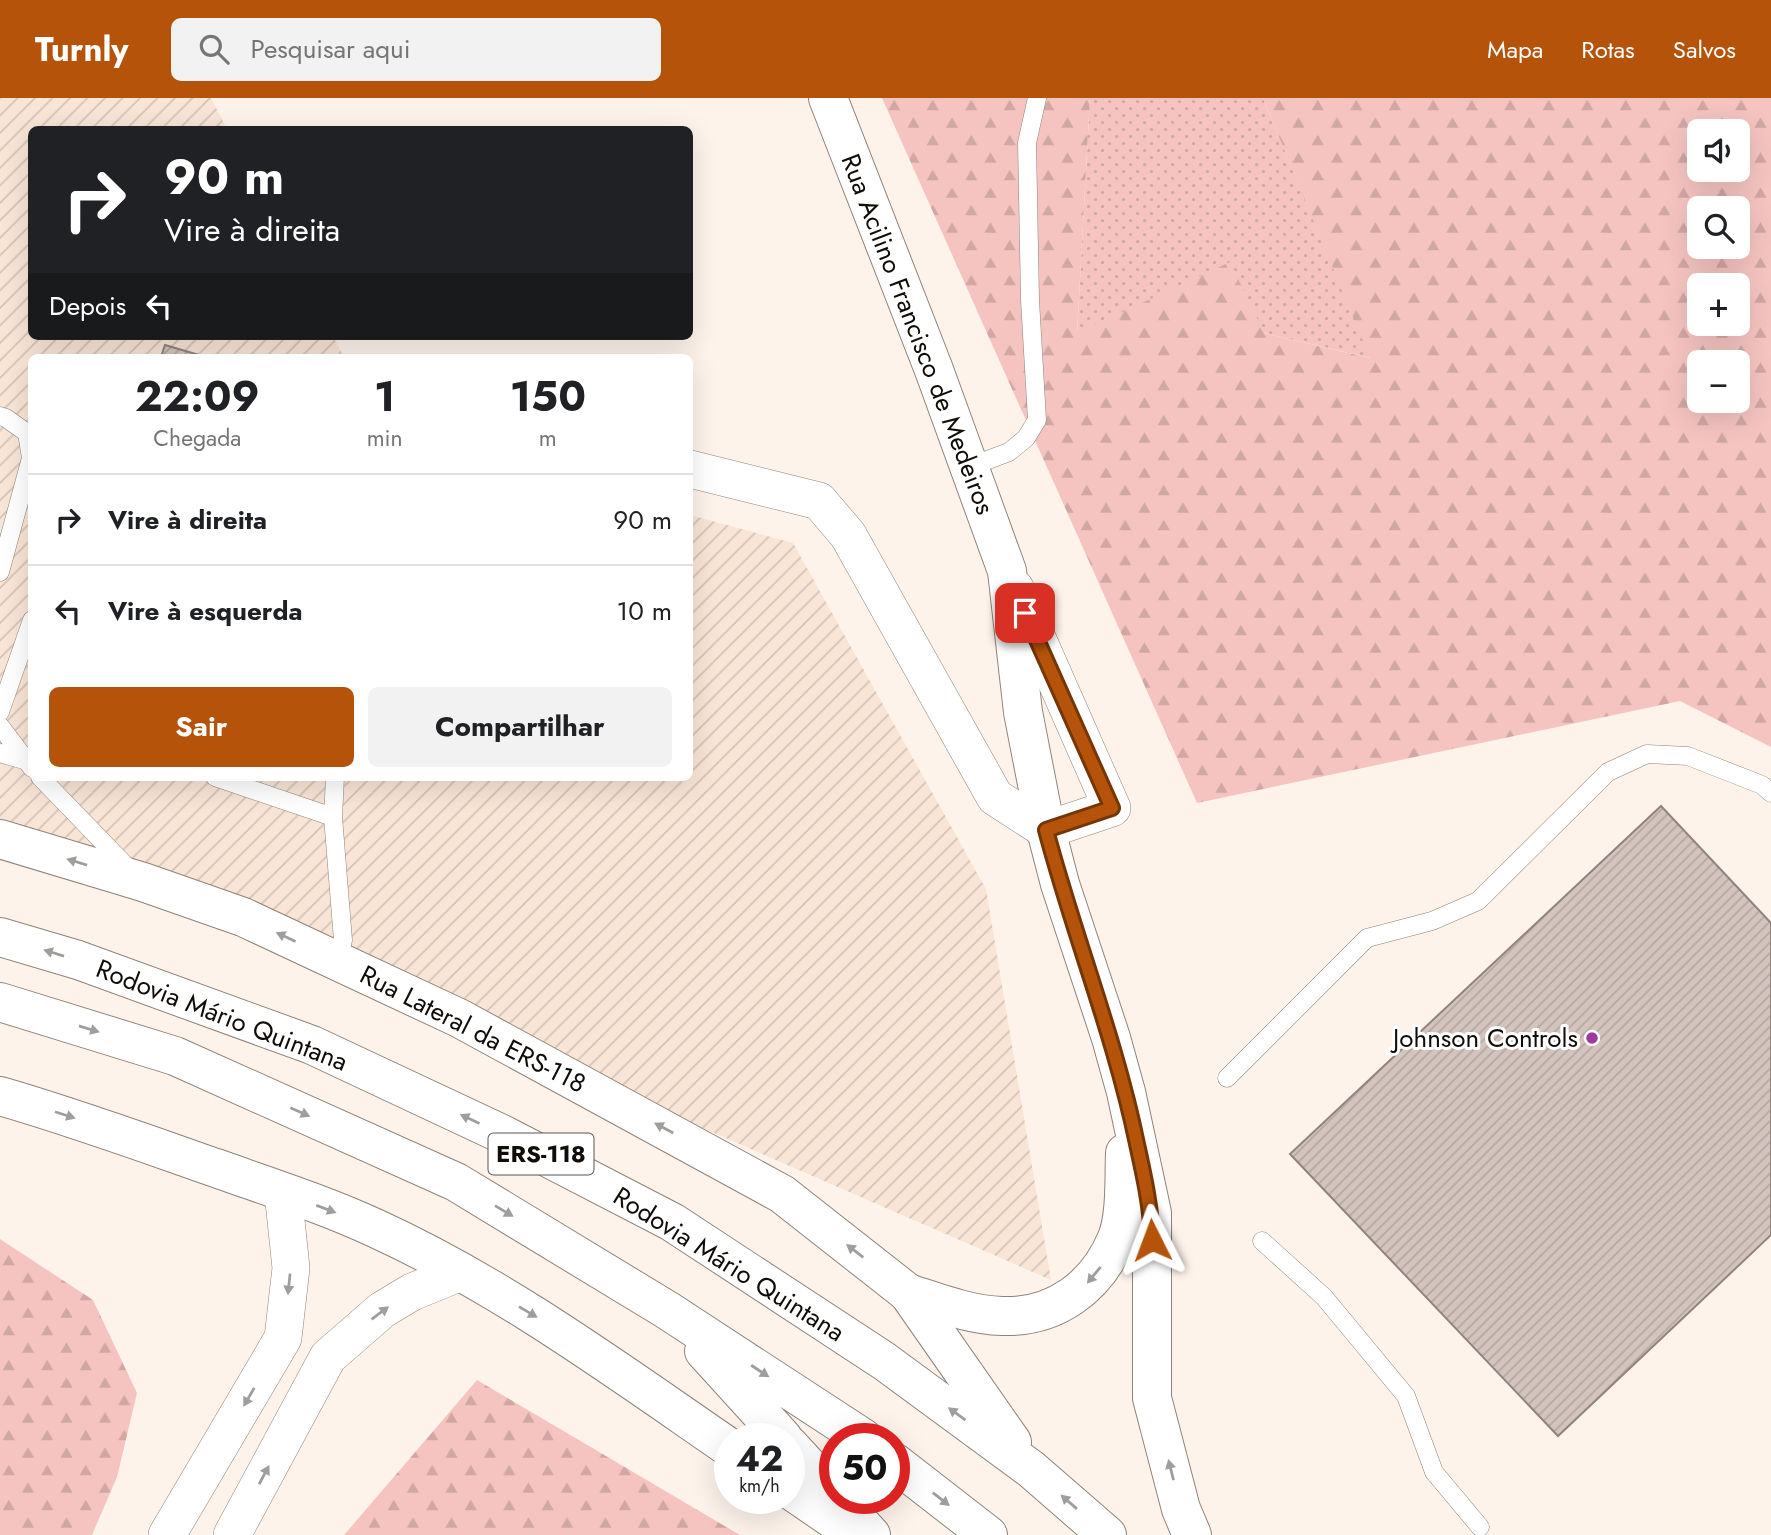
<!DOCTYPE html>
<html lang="pt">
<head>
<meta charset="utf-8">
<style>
	:root { --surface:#fff; --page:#f2f2f2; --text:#202124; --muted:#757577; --line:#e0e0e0; --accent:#b45309 }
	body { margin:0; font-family:Jost,sans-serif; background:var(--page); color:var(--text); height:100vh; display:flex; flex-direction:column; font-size:26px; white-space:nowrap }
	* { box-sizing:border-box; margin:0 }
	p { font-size:23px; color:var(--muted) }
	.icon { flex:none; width:38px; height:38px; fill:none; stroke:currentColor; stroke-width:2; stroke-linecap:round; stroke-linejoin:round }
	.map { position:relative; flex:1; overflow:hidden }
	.side { position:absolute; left:28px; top:256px; width:665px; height:427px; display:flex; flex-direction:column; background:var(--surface); border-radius:10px; box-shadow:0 7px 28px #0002 }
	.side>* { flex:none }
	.top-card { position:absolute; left:28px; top:28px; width:665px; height:214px; border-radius:10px; box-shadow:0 7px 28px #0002; background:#202124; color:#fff; overflow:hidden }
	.buttons { position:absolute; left:1687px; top:21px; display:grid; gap:14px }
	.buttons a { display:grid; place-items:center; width:63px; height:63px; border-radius:10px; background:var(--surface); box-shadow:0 7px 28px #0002; font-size:35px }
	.speed { position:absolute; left:714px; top:1325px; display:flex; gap:14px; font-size:35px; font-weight:700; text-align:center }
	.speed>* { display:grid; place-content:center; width:91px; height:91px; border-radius:50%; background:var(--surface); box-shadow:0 7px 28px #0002; line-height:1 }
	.speed small { font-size:18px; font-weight:400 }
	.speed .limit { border:10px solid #d22; background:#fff; color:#111 }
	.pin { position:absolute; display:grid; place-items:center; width:60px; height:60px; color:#fff; margin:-30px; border-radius:14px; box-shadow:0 4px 10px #0006 }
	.me { position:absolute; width:77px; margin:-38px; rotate:357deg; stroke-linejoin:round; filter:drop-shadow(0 0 5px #0008) }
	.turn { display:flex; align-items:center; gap:24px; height:147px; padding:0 21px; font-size:32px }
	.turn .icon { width:91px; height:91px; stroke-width:2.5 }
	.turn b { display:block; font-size:49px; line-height:60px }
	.then { display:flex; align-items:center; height:66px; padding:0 21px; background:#0003; gap:14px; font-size:26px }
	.eta { display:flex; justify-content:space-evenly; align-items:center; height:119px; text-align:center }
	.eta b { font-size:42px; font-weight:700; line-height:49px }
	.button { display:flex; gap:14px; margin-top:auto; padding:14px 21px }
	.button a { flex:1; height:80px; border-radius:10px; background:var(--accent); color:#fff; font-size:28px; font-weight:700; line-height:80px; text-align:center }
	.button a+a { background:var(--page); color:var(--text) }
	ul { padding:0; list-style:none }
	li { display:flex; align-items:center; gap:21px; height:91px; padding:0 21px; border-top:2px solid var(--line) }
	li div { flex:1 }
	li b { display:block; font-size:26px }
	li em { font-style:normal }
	header { display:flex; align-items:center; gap:42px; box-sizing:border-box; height:98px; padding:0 35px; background:var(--accent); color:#fff }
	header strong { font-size:33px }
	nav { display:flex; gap:38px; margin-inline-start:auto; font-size:24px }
	.search { width:490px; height:63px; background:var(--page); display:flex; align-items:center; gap:18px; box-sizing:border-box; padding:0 24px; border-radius:10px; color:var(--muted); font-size:26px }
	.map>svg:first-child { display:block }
	.industrial { fill:url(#industrial-furrows) }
	.grass { fill:url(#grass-dots) }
	.forest { fill:url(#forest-firs); fill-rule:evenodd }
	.building { fill:url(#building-hatch); stroke:#92837e; stroke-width:2 }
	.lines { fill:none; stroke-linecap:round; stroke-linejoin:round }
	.lane-casing { stroke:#8e837a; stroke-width:19 }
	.street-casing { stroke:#8e837a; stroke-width:38 }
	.secondary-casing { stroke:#8e837a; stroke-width:40 }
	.primary-casing { stroke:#8e837a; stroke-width:40 }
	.highway-casing { stroke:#8e837a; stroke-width:40 }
	.lane { stroke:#fff; stroke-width:18 }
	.street { stroke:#fff; stroke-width:37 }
	.secondary { stroke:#fff; stroke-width:38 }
	.primary { stroke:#fff; stroke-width:38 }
	.highway { stroke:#fff; stroke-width:38 }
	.oneway { fill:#9f9e9c }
	.route-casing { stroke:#753606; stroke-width:18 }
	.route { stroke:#b45309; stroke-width:12 }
	.poi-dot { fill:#9f399d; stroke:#fff; stroke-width:2.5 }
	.labels { text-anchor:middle; stroke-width:6; stroke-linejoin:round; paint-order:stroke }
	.shield { fill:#fff; stroke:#585552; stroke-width:2 }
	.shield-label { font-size:24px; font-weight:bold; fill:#100c08 }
	.street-label { font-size:26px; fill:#100c08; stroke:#fff }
	.poi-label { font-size:26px; fill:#100c08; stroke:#fff; text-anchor:end }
</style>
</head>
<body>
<header>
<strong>Turnly</strong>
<div class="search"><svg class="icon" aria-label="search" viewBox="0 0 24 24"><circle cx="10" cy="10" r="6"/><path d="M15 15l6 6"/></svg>Pesquisar aqui</div>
<nav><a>Mapa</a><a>Rotas</a><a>Salvos</a></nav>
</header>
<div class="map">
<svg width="1771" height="1437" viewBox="0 0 1771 1437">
	<defs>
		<pattern id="industrial-furrows" width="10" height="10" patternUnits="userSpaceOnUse" patternTransform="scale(1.75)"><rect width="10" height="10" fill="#f9e5d6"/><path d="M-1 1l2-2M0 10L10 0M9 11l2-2" fill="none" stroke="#d4c3b6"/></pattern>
		<pattern id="grass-dots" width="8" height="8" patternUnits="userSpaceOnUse" patternTransform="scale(1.75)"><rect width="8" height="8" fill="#f5c4c1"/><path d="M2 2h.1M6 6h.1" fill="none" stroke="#d1a7a4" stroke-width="1.8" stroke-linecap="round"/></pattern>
		<pattern id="forest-firs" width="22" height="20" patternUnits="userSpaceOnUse" patternTransform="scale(1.75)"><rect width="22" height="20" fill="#f5c4c1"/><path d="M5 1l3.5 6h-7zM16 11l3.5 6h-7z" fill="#d1a7a4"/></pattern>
		<pattern id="building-hatch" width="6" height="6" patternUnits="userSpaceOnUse" patternTransform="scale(1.75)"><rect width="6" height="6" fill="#d4c4be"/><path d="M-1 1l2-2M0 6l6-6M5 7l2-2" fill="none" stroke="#b5a7a2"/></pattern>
	</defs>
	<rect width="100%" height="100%" fill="#fef3eb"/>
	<path class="industrial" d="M0,0H211L227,31L32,32V238H333L344,259H32V679H690V417L793,445L986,791L1051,1182L320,863L0,756Z"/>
	<path class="grass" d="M1090,0H1263L1371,260L1264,235H1077Z"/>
	<path class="forest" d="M882,0H1090L1077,235L1230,164L1264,235L1370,260L1263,0H1771V649L1680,603L1197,705ZM1699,33H1738V72H1699ZM1699,110H1738V149H1699ZM1699,187H1738V226H1699ZM1699,264H1738V303H1699Z
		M0,1141L93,1202L137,1295L117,1379L92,1437H0Z
		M477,1282L740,1437H344Z"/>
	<path class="building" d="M165,247L206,259H161Z
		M1661,708L1771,825V1137L1558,1338L1290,1056Z"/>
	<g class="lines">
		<defs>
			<path id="lane" d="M0,318L6,320L27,335L31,360L0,474
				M969,369L1009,354L1026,340L1037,322L1030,202L1027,45L1037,0
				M0,614L32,522
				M0,628L32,670
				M0,655L24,662
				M40,679L130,772
				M215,679L333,719L335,679
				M333,719L343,842L338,863
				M1227,980L1367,840L1432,823L1478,803L1608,674L1647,656L1688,658L1762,687L1771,695
				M1262,1143L1324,1199L1406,1298L1434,1374L1480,1429"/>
			<path id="street" d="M690,371L819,403L848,437L995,699L1046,732L1112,710L1015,490
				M167,1437L283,1240L291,1170L283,1094
				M232,1437L328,1259L382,1212L412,1194L461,1174"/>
			<path id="secondary" d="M828,0L934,272L1007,473L1023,614L1046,732L1060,786L1111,940L1126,994L1152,1115V1300L1181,1411L1192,1437
				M908,1195C939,1205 970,1217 1002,1218C1055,1220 1097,1189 1117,1140C1126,1117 1124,1080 1125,1055"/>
			<path id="primary" d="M0,741L143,784L243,819L459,920L782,1096L908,1195
				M0,998C73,1019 144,1045 216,1070C269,1089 323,1106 375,1130C502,1188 615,1271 730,1350
				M789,1391L856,1437"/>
			<path id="highway" d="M0,839L78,862L312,947L504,1037L672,1124L884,1263L1031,1371L1107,1437
				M0,904L175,958L456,1084L667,1212L863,1340
				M908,1195L1012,1344
				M704,1253L783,1340
				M789,1347L835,1397
				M894,1364L988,1437
				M837,1400L871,1437"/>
		</defs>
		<use href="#lane" class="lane-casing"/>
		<use href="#street" class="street-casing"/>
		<use href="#secondary" class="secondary-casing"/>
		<use href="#primary" class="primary-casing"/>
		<use href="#highway" class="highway-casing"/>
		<use href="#lane" class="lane"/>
		<use href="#street" class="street"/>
		<use href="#secondary" class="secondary"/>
		<use href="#primary" class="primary"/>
		<use href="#highway" class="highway"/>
	</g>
	<defs><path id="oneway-solid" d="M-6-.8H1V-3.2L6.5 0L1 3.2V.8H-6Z" transform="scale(1.75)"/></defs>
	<g class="oneway">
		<use href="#oneway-solid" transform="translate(77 764) rotate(-163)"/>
		<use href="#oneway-solid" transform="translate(286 839) rotate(-155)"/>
		<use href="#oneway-solid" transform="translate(54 855) rotate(-163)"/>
		<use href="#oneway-solid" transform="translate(89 931) rotate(17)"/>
		<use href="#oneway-solid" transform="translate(300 1014) rotate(24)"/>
		<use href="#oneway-solid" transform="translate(65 1017) rotate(18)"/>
		<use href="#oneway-solid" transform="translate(470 1021) rotate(-155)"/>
		<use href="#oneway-solid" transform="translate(664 1030) rotate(-152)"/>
		<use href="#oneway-solid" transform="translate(326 1111) rotate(21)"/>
		<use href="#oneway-solid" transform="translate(504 1113) rotate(31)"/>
		<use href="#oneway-solid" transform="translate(855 1153) rotate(-142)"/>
		<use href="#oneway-solid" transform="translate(1094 1177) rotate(129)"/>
		<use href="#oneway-solid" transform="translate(289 1186) rotate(96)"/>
		<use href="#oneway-solid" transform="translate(528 1214) rotate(31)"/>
		<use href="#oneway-solid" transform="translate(380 1215) rotate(-37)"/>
		<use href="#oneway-solid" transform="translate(760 1273) rotate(33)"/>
		<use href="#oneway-solid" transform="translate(249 1299) rotate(120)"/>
		<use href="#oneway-solid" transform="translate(957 1316) rotate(-144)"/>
		<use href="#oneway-solid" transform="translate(1171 1372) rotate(-104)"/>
		<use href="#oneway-solid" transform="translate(264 1377) rotate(-62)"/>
		<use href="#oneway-solid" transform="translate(941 1401) rotate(38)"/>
		<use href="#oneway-solid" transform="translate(1069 1404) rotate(-139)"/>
	</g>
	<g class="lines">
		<defs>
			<path id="route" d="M1025,515L1112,710L1046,732C1074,838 1115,939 1137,1046C1144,1078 1151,1109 1152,1142"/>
		</defs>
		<use href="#route" class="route-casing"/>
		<use href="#route" class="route"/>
	</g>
	<circle class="poi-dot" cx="1592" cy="940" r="7"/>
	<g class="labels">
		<rect class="shield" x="488.5" y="1035.5" width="105" height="41" rx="5"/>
		<g class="shield-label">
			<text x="541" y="1064">ERS-118</text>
		</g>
		<g class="street-label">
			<text transform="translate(918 236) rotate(69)" y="9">Rua Acilino Francisco de Medeiros</text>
			<text transform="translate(222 917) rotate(21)" y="9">Rodovia Mário Quintana</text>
			<text transform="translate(473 931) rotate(27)" y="9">Rua Lateral da ERS-118</text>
			<text transform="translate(729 1166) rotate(32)" y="9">Rodovia Mário Quintana</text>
		</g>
		<g class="poi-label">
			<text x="1578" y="949">Johnson Controls</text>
		</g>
	</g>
</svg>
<div class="buttons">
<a><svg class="icon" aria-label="sound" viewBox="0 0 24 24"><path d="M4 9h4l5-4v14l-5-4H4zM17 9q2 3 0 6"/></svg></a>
<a><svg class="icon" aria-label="search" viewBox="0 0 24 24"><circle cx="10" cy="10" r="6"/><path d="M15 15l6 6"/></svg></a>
<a>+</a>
<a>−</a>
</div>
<div class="speed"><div>42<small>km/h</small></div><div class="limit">50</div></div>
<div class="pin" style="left:1025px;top:515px;background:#d93025"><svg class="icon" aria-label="arrive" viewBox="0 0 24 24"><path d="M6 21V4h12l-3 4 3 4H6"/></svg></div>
<svg class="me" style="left:1152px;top:1142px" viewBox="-20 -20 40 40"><path d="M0-17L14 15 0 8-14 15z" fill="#b45309" stroke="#fff" stroke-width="4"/></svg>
<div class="top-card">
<div class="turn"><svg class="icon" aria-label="right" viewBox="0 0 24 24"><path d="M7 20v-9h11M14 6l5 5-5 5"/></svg><div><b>90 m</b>Vire à direita</div></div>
<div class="then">Depois<svg class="icon" aria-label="left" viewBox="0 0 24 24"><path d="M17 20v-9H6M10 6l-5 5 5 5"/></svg></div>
</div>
<section class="side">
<div class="eta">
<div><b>22:09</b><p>Chegada</p></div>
<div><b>1</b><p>min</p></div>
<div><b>150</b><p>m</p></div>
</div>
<ul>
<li><svg class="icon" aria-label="right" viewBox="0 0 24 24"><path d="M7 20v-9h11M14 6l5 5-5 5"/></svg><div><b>Vire à direita</b></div><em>90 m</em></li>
<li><svg class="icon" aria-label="left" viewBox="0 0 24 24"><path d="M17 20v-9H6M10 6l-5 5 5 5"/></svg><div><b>Vire à esquerda</b></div><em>10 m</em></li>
</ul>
<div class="button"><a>Sair</a><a>Compartilhar</a></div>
</section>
</div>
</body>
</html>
